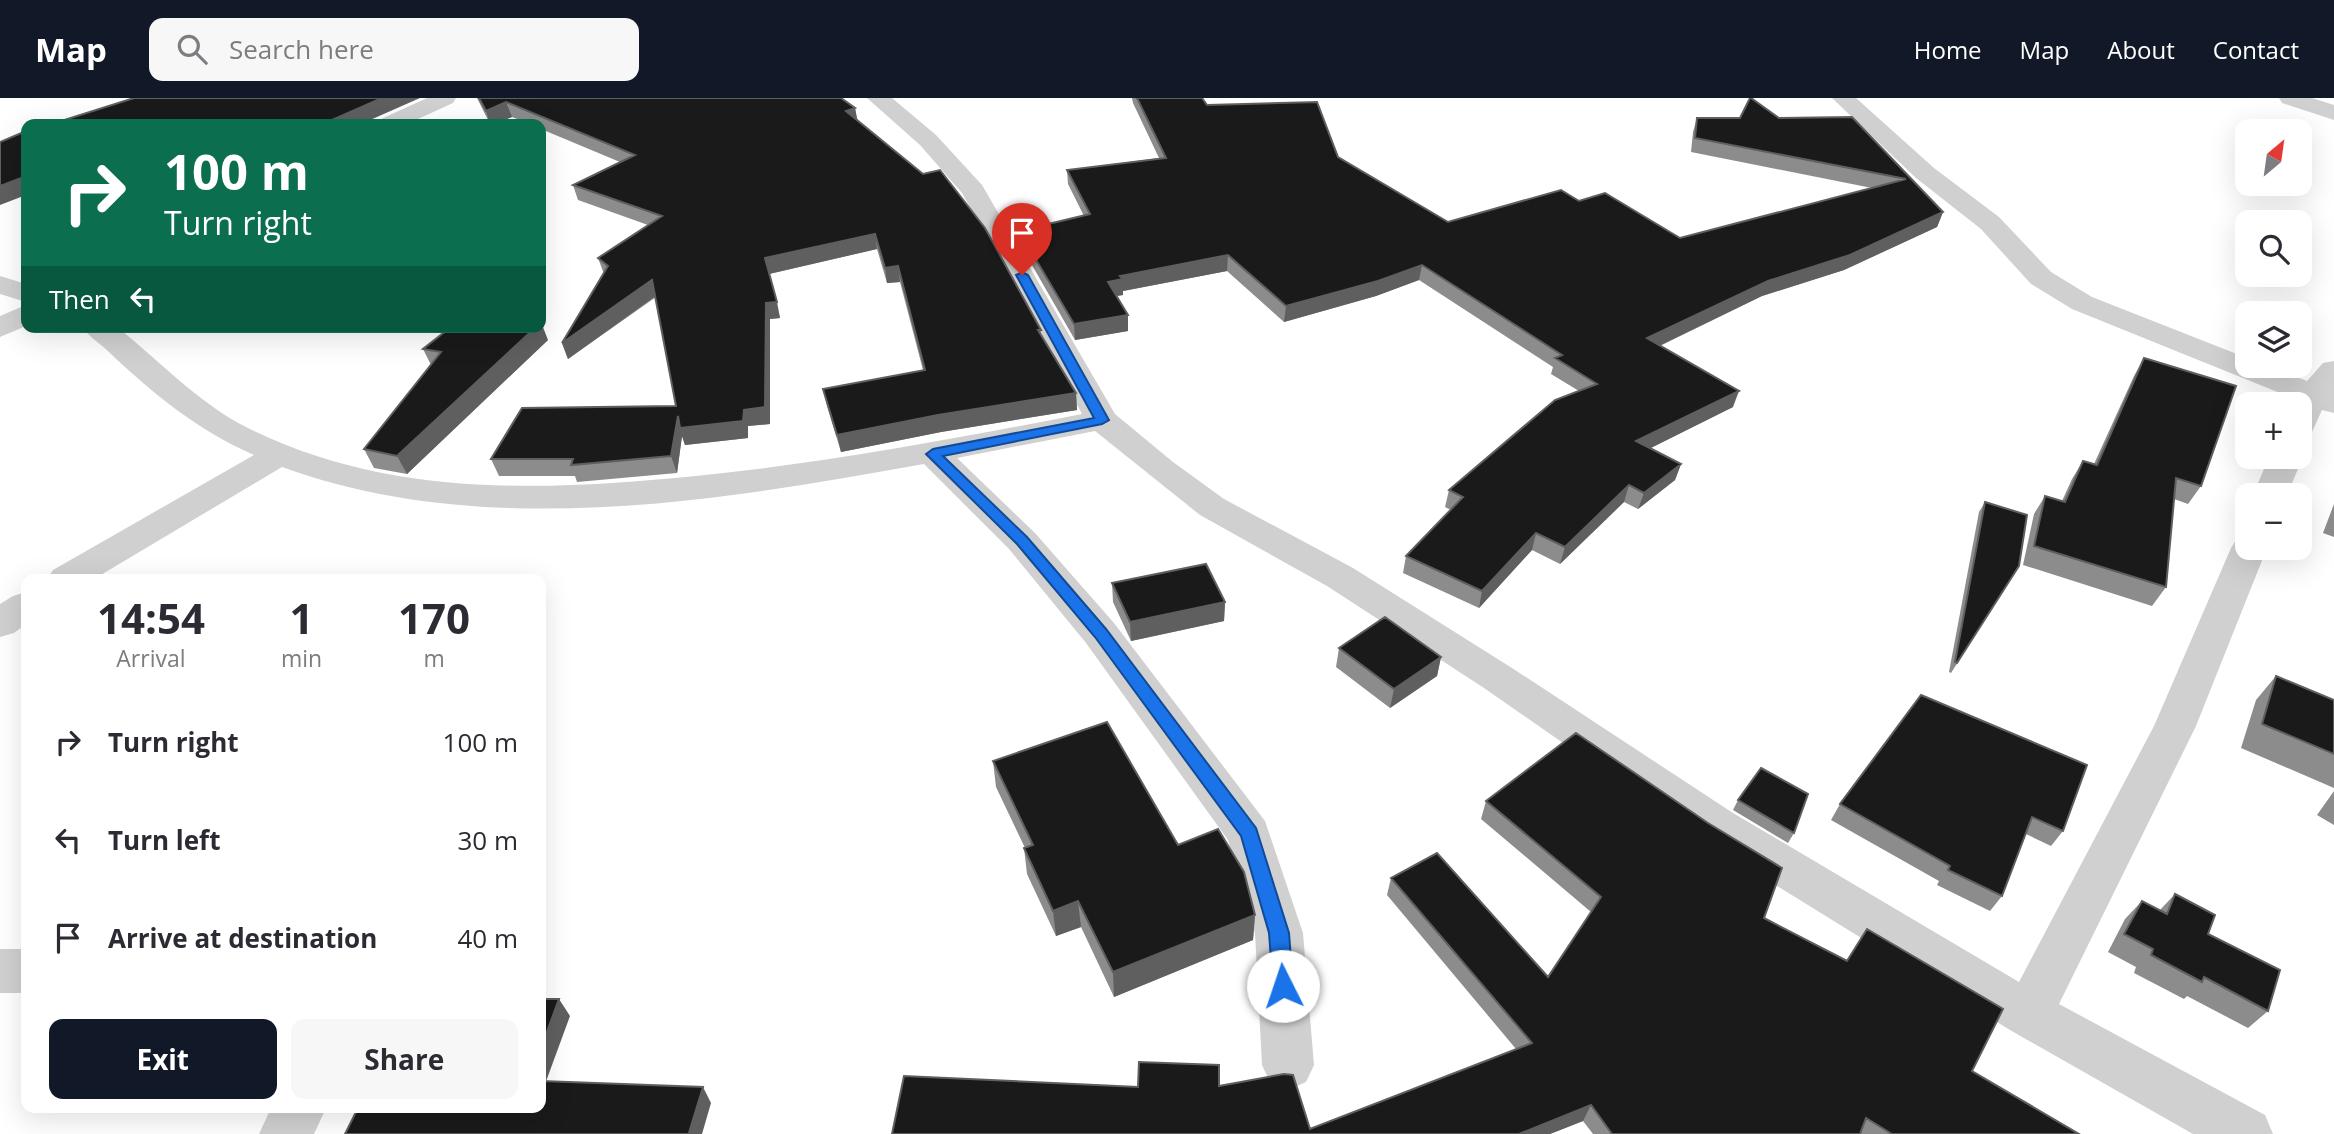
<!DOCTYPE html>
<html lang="en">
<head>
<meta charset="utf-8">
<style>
	:root { --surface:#fff; --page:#f7f7f7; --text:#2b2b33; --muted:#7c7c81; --accent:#111827 }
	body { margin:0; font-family:"Open Sans",sans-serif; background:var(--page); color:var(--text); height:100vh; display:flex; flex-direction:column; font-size:26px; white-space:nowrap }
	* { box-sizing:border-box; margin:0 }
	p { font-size:23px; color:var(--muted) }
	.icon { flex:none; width:38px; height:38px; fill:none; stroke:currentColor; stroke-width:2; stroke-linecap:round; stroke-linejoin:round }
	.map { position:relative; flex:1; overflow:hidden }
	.details { position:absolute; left:21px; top:476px; width:525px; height:539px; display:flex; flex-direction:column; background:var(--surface); border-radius:14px; box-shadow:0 7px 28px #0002 }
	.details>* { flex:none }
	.hud { position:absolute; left:21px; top:21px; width:525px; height:214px; border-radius:14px; box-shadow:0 7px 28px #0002; background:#0b6e4f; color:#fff; overflow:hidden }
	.needle { width:46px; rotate:29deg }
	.tools { position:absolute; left:2235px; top:21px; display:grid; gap:14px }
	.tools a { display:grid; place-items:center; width:77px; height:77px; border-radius:14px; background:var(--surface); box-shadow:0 7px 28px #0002; font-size:35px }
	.pin { position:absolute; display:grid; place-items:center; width:60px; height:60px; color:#fff; margin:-72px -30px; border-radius:50% 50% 50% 0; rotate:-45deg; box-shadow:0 0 7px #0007 }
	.pin .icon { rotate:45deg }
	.me { position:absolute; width:77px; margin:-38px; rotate:356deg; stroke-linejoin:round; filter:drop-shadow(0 0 5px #0008) }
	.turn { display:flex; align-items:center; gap:24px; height:147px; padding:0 28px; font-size:32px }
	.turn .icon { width:91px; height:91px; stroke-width:2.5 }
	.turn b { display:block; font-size:49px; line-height:60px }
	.then { display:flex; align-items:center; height:66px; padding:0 28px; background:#0003; gap:14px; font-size:26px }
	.eta { display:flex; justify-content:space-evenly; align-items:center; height:119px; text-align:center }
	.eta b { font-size:42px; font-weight:700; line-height:49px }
	.cta { display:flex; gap:14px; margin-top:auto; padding:14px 28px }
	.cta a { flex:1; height:80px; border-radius:14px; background:var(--accent); color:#fff; font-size:28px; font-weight:700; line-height:80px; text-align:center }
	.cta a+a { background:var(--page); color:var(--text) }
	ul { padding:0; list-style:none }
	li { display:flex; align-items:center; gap:21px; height:98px; padding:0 28px }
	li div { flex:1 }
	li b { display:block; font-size:26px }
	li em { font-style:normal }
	header { display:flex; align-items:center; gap:42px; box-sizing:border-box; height:98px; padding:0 35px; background:var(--accent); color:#fff }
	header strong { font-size:33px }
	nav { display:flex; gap:38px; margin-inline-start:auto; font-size:24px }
	.search { width:490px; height:63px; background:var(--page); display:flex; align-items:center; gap:18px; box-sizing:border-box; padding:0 24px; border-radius:14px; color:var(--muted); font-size:26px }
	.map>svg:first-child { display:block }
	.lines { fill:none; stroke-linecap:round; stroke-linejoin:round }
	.minor { fill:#d0d0d0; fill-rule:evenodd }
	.wall { fill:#8c8c8c }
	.shaded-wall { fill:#5f5f5f }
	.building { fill:#1a1a1a; stroke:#5f5f5f; stroke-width:2 }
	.route { fill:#1a73e8; stroke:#114b97; stroke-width:2 }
</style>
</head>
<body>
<header>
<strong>Map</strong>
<div class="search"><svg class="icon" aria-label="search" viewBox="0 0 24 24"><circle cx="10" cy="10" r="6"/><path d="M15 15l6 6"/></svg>Search here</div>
<nav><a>Home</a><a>Map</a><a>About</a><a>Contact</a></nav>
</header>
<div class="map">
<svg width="2334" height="1036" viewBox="0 0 2334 1036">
	<rect width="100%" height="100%" fill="#fff"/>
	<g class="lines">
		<path class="minor" d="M427,0H456L453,5L407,26H377L381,21Z
			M867,0H892L936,37L982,87L1115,316L1173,364L1224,401L1353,470L1512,570L1733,715L2019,884L2154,628L2231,450L2236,442L2247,439V450H2267L2196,628L2059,906L2265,1017L2273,1036H2193L2010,932L1701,741L1484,590L1327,488L1200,417L1095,333L957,360L1035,435L1114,525L1265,723L1303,835L1314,967L1306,984L1288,992L1270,984L1262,967L1255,835L1228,742L1086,545L1009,451L924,366C718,403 484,443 282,369L94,481H47L53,472L254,357C199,333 153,296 110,255C101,246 89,239 82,229H117C160,263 197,304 246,329C387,400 543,393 696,378C826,365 954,341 1082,316L962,95L920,47Z
			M1832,0H1856L1934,70L1999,119L2051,174L2092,199L2247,260V268H2268L2307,283L2323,265L2334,263V315L2322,312L2312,334L2300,337V306H2292L2295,301L2072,211L2031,186L1981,131L1916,80Z
			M2279,0H2312L2334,7V22L2282,5Z
			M0,178L26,186V204L0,196Z
			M26,207V228L0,239V218Z
			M2300,354L2303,359L2287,397H2253L2269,359H2300Z
			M26,494V526L14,535L0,539V506L13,498Z
			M0,851H26V895H0Z
			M271,1010H326L314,1036H259Z"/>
	</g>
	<path class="wall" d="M477,0H841L855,10L857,22L1041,232V238L1076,295L1077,312L941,334L841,354L827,308L823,291L923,272L900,184L887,185L877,151L769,176L780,220L770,221V326L748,328V340L685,347L682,338L677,375L577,384L575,378H499L491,361L676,308L656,199L568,261L562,245L604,176L598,160L648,127L578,102L573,87L620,64L541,31V26H530L512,19L494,26H490Z
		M1132,0H1202L1207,7L1338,59L1448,124L1579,103L1680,140L1872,90L1691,54L1693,34L1697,20L1852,19L1943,114L1937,129L1844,172L1762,198L1660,248L1733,309L1650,350L1681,366L1675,382L1638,411L1624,404L1560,466L1532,452L1479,510L1403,475L1406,458L1451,412L1445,409L1449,392L1579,293L1551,276L1553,269L1419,182L1376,198L1284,224L1227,173L1123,193V197L1117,198L1128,233L1075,242L1021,148L1019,133L1084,118L1068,86L1067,72L1159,60L1133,5Z
		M548,242L407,376L374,370L364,351L431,267L423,251Z
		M2144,260L2201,388L2188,406L2174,401L2166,489L2152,508L2023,467L2034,416L2045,398L2062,403L2072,381L2083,363L2094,366L2134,278Z
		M1985,404L2019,468L1951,575L1949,574L1979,414Z
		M2334,406V439L2323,435Z
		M1112,485L1225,504L1224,523L1131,543L1113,504Z
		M1339,550L1441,559L1437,578L1390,610L1336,569Z
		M2276,578L2334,602V690L2241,650L2256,602Z
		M1921,597L2063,733L2051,748L2026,736L2002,798L1990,813L1937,787L1939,783L1831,722L1840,706Z
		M993,663L1178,747L1255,817L1253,842L1114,899L1081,829L1056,838L1027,776L1024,750H1025L996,689Z
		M2334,693V727L2317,717Z
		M1738,702L1794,735L1788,745L1733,712Z
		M1486,703L1764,820L1847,862L1867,831L1972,973L2079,1036H1593L1583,1023L1550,1036H892L1138,989L1219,988L1310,1031L1516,951L1387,797L1391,780L1548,879L1591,814L1481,721Z
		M2175,796L2208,836L2268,913L2248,930L2187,898L2184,901L2134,875L2136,869L2108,854L2125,821L2142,803L2160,812Z"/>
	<path class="shaded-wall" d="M382,0H420L361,26H323Z
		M506,4L512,19L494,26H490L486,13Z
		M855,10L858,25L846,13Z
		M21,80L26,88V97L0,107V88Z
		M1943,114L1937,129L1844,172L1762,198L1642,256L1647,240L1768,183Z
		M875,136L877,151L769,176L765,160Z
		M1228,157L1227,173L1123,193V197L1109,199L1108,184L1120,178Z
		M1422,167L1419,182L1376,198L1284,224L1286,208Z
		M898,168L900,184L887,185L885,170Z
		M652,182L657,197L568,261L562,245Z
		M777,204L780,220L770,221V326L748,328V340L685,347L682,338L677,375L671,358L678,318L744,312L766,205Z
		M1128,217V233L1075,242L1074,226Z
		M541,224L548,242L407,376L397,358L536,229H541Z
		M1739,293L1733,309L1631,360L1636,343Z
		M1076,295L1077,312L941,334L841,354L837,337L938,317Z
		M1681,366L1675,382L1638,411L1644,395Z
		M1629,387L1624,404L1560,466L1565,449Z
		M1536,435L1532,452L1479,510L1482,493Z
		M1225,504L1224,523L1131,543L1130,524Z
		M1441,559L1437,578L1390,610L1394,591Z
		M1078,803L1081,829L1056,838L1053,813Z
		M1255,817L1253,842L1114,899L1113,874Z
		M559,901L570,918L541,997V950Z
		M703,989L711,1005L702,1036H690L689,1035Z
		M1591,1007L1583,1023L1550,1036H1519Z"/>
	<path class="building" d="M134,0H382L323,26H44L50,24L55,25Z
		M479,0H841L855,10L846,13L923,76L940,72L985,130L1041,232H1038L1076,295L938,317L837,337L823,291L925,272L898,168L885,170L875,136L765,160L777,204L766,205L765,309L744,312L743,323L680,330L678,318L671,358L571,367L573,361H491L522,310L676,308L652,182L562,245L608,168L598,160L662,118L573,87L635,57L506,4L486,13Z
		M1137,0H1202L1207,7L1317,4L1338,59L1448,124L1561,92L1579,103L1605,95L1680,140L1906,81L1695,40L1697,20H1740L1750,0H1751L1779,20L1852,19L1943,114L1850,157L1768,183L1647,240L1739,293L1636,343L1681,366L1644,395L1629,387L1565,449L1536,435L1482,493L1406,458L1463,399L1449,392L1555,302L1597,286L1555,260L1562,257L1422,167L1378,183L1286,208L1228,157L1120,178L1123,181L1108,184L1128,217L1074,226L1019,133L1090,116L1067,72L1166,60Z
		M26,33V82L21,80L0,88V44Z
		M451,229H536L397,358L364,351L441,254L423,251Z
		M2144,260L2236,288L2201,388L2176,380L2166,489L2034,448L2045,398L2065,404L2083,363L2097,367Z
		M1985,404L2027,417L2019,468L1957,565L1955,564Z
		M1206,466L1225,504L1130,524L1112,485Z
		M1385,519L1441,559L1394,591L1339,550Z
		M2276,578L2334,602V656L2262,626Z
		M1921,597L2087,667L2063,733L2032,719L2002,798L1948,772L1950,768L1840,706Z
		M1107,624L1178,747L1218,731L1244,774L1255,817L1113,874L1078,803L1053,813L1024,750L1033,747L993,663Z
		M1576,635L1708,725L1782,770L1764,820L1847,863L1867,831L2003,911L1972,973L2079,1036H1892L1866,1020L1860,1036H1612L1591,1007L1519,1036H892L904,978L1138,989L1139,964L1219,967V988L1284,976L1293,977L1310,1031L1532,945L1391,780L1437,755L1548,879L1601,799L1486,703Z
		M1761,670L1808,696L1794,735L1738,702Z
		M2175,796L2215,817L2208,836L2280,872L2268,913L2204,879L2202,884L2151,857L2153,851L2124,836L2142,803L2167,816Z
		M541,901H559L541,950Z
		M541,983L703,989L689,1035L698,1036H345L358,1010H541Z"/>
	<path class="route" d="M1022,174L1028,177L1109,322L1102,326L943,358L1027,439L1106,531L1256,730L1289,835L1293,888L1290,894L1283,897L1276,894L1273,888L1269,835L1241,738L1095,539L1017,446L926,356L933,351L1094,320L1016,177Z"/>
</svg>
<div class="tools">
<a><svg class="needle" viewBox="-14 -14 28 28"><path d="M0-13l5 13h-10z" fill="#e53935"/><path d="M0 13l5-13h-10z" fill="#7c7c81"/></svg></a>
<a><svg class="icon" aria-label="search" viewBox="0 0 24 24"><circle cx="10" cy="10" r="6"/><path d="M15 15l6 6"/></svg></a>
<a><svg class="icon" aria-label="layers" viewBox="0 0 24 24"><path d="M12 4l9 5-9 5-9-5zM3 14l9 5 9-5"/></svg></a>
<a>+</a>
<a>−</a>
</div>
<div class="pin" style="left:1022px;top:177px;background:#d93025"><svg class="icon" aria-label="arrive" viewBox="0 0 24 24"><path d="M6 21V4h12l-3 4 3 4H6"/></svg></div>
<svg class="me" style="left:1283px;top:888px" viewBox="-20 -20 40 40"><circle r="19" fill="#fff"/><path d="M0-13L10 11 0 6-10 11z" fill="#1a73e8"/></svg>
<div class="hud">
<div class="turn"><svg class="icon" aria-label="right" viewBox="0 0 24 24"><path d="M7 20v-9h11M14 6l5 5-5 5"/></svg><div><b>100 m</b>Turn right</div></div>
<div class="then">Then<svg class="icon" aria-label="left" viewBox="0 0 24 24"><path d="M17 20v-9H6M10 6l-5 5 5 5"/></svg></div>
</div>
<section class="details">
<div class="eta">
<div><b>14:54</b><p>Arrival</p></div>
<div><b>1</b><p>min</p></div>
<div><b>170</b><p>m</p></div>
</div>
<ul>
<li><svg class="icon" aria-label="right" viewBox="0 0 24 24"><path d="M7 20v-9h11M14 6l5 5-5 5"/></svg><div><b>Turn right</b></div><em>100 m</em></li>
<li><svg class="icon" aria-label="left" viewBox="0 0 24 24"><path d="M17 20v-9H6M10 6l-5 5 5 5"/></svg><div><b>Turn left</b></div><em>30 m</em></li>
<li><svg class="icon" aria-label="arrive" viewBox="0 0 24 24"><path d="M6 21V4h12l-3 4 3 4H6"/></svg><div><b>Arrive at destination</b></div><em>40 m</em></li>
</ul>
<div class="cta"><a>Exit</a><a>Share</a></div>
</section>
</div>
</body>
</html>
